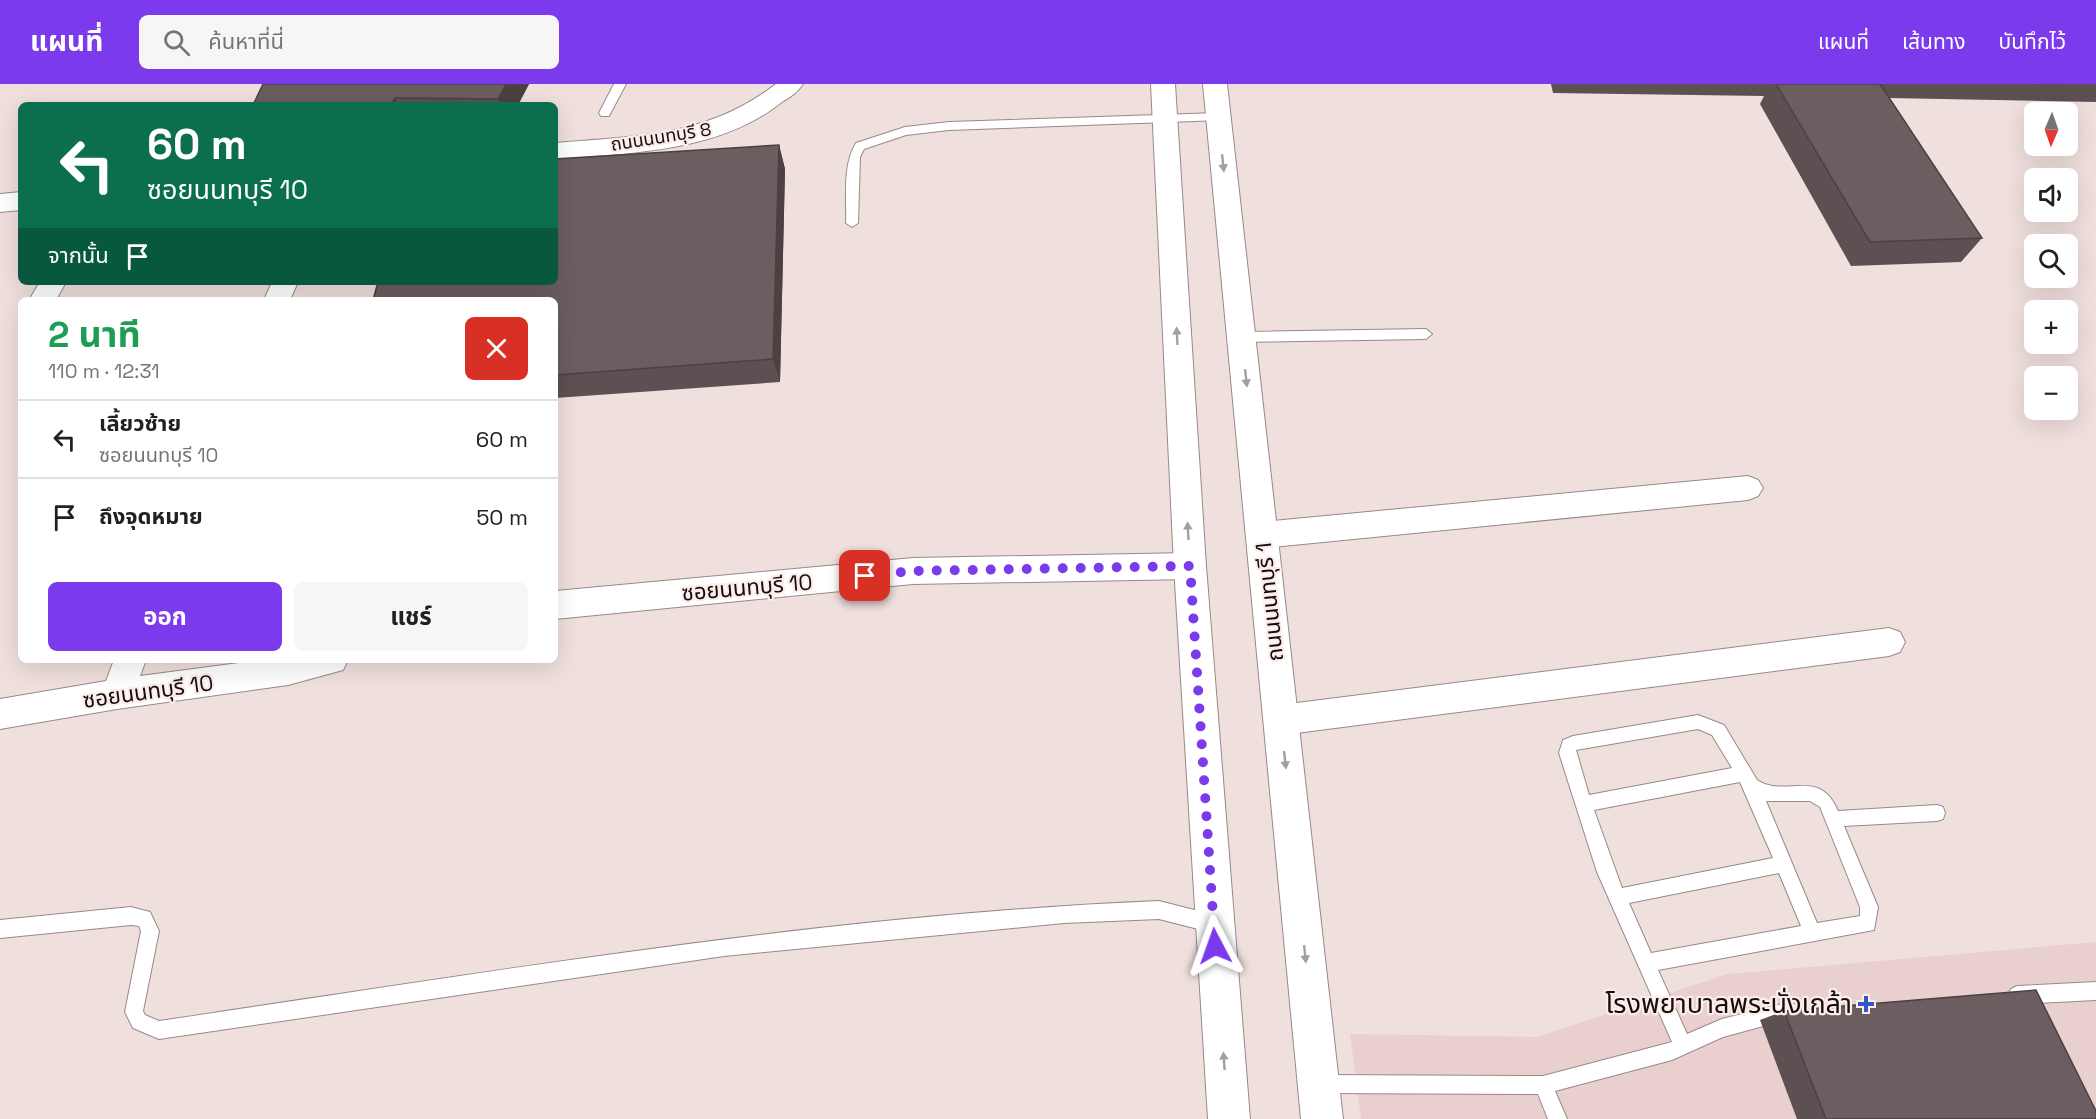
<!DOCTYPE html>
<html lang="th">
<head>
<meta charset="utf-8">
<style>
	:root { --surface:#fff; --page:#f6f6f6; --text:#202124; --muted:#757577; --line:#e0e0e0; --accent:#7c3aed }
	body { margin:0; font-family:"Space Grotesk","Noto Sans Thai",sans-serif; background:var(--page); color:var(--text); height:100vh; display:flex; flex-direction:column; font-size:22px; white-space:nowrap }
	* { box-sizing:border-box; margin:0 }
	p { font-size:20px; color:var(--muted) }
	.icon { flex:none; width:33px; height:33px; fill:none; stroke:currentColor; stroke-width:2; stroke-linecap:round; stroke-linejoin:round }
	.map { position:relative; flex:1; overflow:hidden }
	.sheet { position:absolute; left:18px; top:213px; width:540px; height:366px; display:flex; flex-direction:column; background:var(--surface); border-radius:9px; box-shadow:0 6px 24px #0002 }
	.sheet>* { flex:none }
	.top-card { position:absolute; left:18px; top:18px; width:540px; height:183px; border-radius:9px; box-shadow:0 6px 24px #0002; background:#0b6e4f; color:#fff; overflow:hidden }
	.needle { width:39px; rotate:182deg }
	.tools { position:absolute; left:2024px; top:18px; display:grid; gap:12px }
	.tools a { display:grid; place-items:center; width:54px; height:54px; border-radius:9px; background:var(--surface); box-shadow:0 6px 24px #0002; font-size:30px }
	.pin { position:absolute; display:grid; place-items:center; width:51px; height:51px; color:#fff; margin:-26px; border-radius:12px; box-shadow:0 3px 9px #0006 }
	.me { position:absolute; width:66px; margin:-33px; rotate:356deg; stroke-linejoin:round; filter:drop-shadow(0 0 4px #0008) }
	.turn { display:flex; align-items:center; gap:21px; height:126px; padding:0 30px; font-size:27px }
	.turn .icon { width:78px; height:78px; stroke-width:2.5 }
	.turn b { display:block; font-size:42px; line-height:51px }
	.then { display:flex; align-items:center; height:57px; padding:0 30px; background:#0003; gap:12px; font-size:22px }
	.round { display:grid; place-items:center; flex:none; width:63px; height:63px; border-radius:9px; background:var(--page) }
	.overview { display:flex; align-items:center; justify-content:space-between; height:102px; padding:0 30px }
	h1 { font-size:36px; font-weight:700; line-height:45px; color:#1e9e55 }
	.primary-button { display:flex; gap:12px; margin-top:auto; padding:12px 30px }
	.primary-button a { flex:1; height:69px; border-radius:9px; background:var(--accent); color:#fff; font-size:24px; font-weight:700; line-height:69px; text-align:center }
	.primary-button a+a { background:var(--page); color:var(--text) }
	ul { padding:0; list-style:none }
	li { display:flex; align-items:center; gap:18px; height:78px; padding:0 30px; border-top:2px solid var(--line) }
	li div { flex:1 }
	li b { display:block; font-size:22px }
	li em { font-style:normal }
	header { display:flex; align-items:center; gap:36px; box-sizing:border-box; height:84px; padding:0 30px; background:var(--accent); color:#fff }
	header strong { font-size:28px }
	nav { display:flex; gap:33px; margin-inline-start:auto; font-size:21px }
	.search { width:420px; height:54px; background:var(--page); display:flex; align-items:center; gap:15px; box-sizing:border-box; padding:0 21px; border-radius:9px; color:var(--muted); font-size:22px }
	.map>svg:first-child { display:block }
	.built { fill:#e9d0ce }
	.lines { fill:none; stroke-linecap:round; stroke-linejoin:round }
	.lane-casing { stroke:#988988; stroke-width:2 }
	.street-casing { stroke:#988988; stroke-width:2 }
	.secondary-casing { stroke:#988988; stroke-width:2 }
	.lane { fill:#fff; fill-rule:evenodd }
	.street { fill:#fff; fill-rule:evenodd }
	.secondary { fill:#fff; fill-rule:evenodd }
	.wall { fill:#5c5053 }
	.shaded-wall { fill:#4b4143 }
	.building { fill:#6b5d60; stroke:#4b4143; stroke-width:1.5 }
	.oneway { fill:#a19f9f }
	.route { stroke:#7c3aed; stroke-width:10; stroke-dasharray:0 18 }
	.poi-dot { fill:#3453c4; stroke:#fdecea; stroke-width:2 }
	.labels { text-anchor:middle; stroke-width:4.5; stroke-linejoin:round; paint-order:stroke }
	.far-street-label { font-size:18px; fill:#130e0e; stroke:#fdecea }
	.street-label { font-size:22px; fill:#130e0e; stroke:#fdecea }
	.near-poi-label { font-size:27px; fill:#130e0e; stroke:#fdecea; text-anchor:end }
</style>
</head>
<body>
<header>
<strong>แผนที่</strong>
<div class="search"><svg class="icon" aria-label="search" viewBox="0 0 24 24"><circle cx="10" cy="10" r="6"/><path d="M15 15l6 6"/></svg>ค้นหาที่นี่</div>
<nav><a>แผนที่</a><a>เส้นทาง</a><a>บันทึกไว้</a></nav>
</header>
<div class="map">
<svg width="2096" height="1035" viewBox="0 0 2096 1035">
	<rect width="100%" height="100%" fill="#efdfdd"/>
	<path class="built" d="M2096,858V1035H1361L1350,950L1537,953L1728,890Z"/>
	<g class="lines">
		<defs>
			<path id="lane" d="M614,0H626L609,32H601L599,29Z
				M1218,29L1224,33L1222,36L949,46L906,51L864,65L860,73L858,139L852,143L846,139C847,113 842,82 856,59L905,43L949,38Z
				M1426,245L1432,250L1426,255L1241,258L1235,253L1241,248Z
				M1698,631L1724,641L1757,696C1786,715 1819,682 1838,727L1937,721L1943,723L1945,729L1943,735L1937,737L1844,742L1878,823L1874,846L1658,886L1687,950L1722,935L1790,918L1796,921L1799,927L1796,933L1723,953L1672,976L1555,1007L1567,1035H1548L1538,1010L1318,1009L1311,1007L1309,1000L1311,993L1318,991L1543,992L1672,958L1597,788L1559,669L1563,656L1573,652ZM1698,645L1712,651L1732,684L1589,711L1576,666ZM1740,698L1773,774L1622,804L1594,726ZM1766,717H1810L1820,723L1860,823V832L1817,839ZM1779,789L1801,842L1651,869L1629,819Z
				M1159,817L1214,831L1220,834L1223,840L1220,846L1214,849L1159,835L1064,839L724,872L159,955L133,944L125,928L141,847L139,842L131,841L0,854V836L131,823L150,828L159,847L143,927L145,931L159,937C491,888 823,831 1159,817Z
				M2096,898V916L2017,920L2011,917L2008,911L2011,905L2017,902Z"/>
			<path id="street" d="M776,0H803C798,8 790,13 782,18C720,68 631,69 555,75V59C637,52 708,53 776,0Z
				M21,108V126L0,128V110Z
				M40,198H66L56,216H29Z
				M272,198H298L290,216H264Z
				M1748,392L1758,396L1763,404L1758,412L1748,416L1262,464L1251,460L1247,451L1251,442L1262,438Z
				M1190,469L1201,473L1205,482L1201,491L1190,495L913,500L555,535V507L913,474Z
				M1889,544L1900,548L1905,558L1900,568L1889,572L1281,651L1269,647L1264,636L1269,625L1281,621Z
				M114,576H146L140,592L262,576H348L343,586L288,601L117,625L0,645V615L106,597Z"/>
			<path id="secondary" d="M1151,0H1175L1206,482L1250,1035H1208L1174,482Z
				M1203,0H1227L1343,1035H1301Z"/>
		</defs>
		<use href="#lane" class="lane-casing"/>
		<use href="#street" class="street-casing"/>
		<use href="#secondary" class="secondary-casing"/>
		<use href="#lane" class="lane"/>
		<use href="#street" class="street"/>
		<use href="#secondary" class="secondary"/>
	</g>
	<path class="wall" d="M263,0H529L518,21H253Z
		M1551,0H2096V18L1889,14L1982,154L1961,178L1851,182L1760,20L1764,12L1553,9Z
		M779,61L785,85L780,298L555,314V216Z
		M1784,927L2096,1035H1797L1760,936Z"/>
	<path class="shaded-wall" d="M506,0H529L518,21H501L498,15Z
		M395,14L398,21H391Z
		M779,61L785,85L780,298L773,275Z"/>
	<path class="building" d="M263,0H506L498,15L395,14L391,21H253Z
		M1776,0H1880L1982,154L1870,158Z
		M779,61L773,275L555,291V216H373L378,198H555V75Z
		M2036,906L2096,1027V1035H1826L1784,927Z"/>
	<defs><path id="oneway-solid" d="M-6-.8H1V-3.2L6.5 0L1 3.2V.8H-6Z" transform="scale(1.5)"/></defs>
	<g class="oneway">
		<use href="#oneway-solid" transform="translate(1223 79) rotate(84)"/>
		<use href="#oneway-solid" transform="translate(1177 252) rotate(-93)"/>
		<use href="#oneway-solid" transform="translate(1246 294) rotate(84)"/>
		<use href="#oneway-solid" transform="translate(1188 447) rotate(-93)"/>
		<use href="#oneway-solid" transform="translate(1285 676) rotate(84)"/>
		<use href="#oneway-solid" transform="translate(1305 870) rotate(84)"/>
		<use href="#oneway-solid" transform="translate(1224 977) rotate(-94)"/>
	</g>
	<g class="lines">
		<path class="route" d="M865,492L913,487L1190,482L1215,862"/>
	</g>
	<path class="poi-dot" d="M1863 911h6v6h6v6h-6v6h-6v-6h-6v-6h6z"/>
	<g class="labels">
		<g class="far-street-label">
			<text transform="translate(661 53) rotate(-9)" y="6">ถนนนนทบุรี 8</text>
		</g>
		<g class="street-label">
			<text transform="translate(747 503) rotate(-5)" y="8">ซอยนนทบุรี 10</text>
			<text transform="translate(1269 518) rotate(-96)" y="8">ถนนนนทบุรี 1</text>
			<text transform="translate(148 607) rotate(-8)" y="8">ซอยนนทบุรี 10</text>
		</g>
		<g class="near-poi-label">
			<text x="1852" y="929">โรงพยาบาลพระนั่งเกล้า</text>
		</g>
	</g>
</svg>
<div class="tools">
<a><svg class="needle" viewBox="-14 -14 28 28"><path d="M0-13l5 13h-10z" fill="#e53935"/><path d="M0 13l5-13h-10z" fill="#757577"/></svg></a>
<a><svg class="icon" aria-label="sound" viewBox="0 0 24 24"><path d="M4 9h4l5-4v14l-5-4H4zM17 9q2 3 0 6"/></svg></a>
<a><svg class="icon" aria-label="search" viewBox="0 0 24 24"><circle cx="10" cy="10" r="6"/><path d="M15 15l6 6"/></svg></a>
<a>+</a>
<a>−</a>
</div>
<div class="pin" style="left:865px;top:492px;background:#d93025"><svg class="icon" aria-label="arrive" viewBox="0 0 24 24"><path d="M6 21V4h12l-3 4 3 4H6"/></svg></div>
<svg class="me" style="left:1215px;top:862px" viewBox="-20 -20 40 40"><path d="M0-17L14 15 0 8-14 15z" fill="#7c3aed" stroke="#fff" stroke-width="4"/></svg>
<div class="top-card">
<div class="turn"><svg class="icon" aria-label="left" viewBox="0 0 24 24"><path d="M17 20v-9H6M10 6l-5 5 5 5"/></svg><div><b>60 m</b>ซอยนนทบุรี 10</div></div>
<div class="then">จากนั้น<svg class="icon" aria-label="arrive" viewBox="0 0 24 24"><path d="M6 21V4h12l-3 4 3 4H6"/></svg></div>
</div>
<section class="sheet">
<div class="overview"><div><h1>2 นาที</h1><p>110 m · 12:31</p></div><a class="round" style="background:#d93025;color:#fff"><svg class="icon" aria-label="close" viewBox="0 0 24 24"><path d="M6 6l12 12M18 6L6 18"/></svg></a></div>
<ul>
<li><svg class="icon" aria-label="left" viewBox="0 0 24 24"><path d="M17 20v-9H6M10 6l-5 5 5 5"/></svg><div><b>เลี้ยวซ้าย</b><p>ซอยนนทบุรี 10</p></div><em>60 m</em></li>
<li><svg class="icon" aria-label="arrive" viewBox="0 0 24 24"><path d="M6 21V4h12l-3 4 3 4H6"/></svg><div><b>ถึงจุดหมาย</b></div><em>50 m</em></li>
</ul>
<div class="primary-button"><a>ออก</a><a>แชร์</a></div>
</section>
</div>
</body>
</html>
